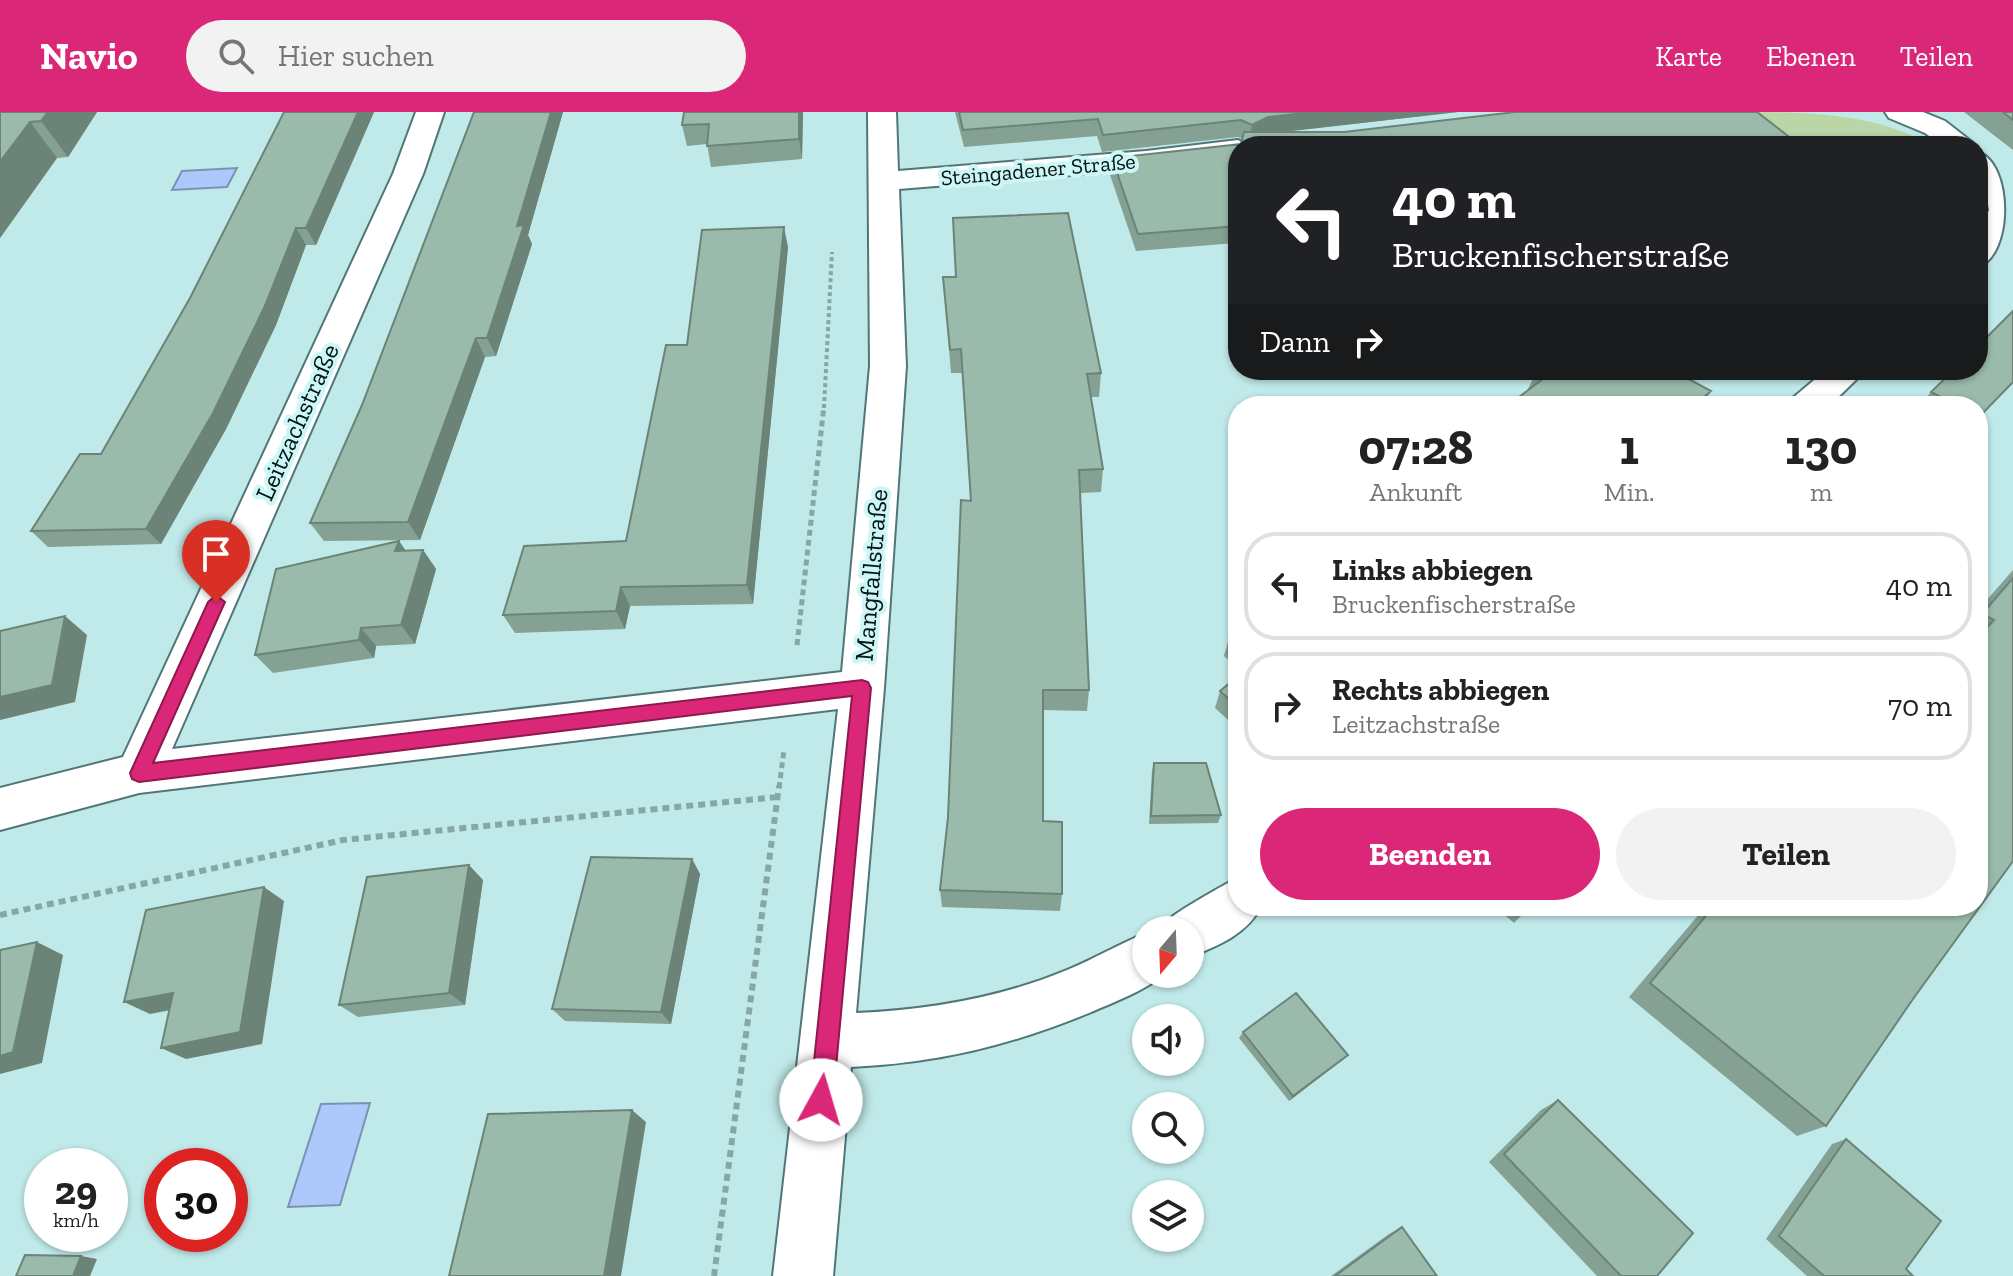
<!DOCTYPE html>
<html lang="de">
<head>
<meta charset="utf-8">
<style>
	:root { --surface:#fff; --page:#f2f2f2; --text:#222; --muted:#767676; --line:#e0e0e0; --accent:#db2777 }
	body { margin:0; font-family:"Zilla Slab",serif; background:var(--page); color:var(--text); height:100vh; display:flex; flex-direction:column; font-size:30px; white-space:nowrap }
	* { box-sizing:border-box; margin:0 }
	p { font-size:26px; color:var(--muted) }
	.icon { flex:none; width:44px; height:44px; fill:none; stroke:currentColor; stroke-width:2; stroke-linecap:round; stroke-linejoin:round }
	.map { position:relative; flex:1; overflow:hidden }
	.panel { position:absolute; left:1228px; top:284px; width:760px; height:520px; display:flex; flex-direction:column; background:var(--surface); border-radius:32px; box-shadow:0 2px 6px #0004 }
	.panel>* { flex:none }
	.hud { position:absolute; left:1228px; top:24px; width:760px; height:244px; border-radius:32px; box-shadow:0 2px 6px #0004; background:#202124; color:#fff; overflow:hidden }
	.needle { width:52px; rotate:199deg }
	.tools { position:absolute; left:1132px; top:804px; display:grid; gap:16px }
	.tools a { display:grid; place-items:center; width:72px; height:72px; border-radius:50%; background:var(--surface); box-shadow:0 2px 6px #0004; font-size:40px }
	.speed { position:absolute; left:24px; top:1036px; display:flex; gap:16px; font-size:40px; font-weight:700; text-align:center }
	.speed>* { display:grid; place-content:center; width:104px; height:104px; border-radius:50%; background:var(--surface); box-shadow:0 2px 6px #0004; line-height:1 }
	.speed small { font-size:20px; font-weight:400 }
	.speed .limit { border:12px solid #d22; background:#fff; color:#111 }
	.pin { position:absolute; display:grid; place-items:center; width:68px; height:68px; color:#fff; margin:-82px -34px; border-radius:50% 50% 50% 0; rotate:-45deg; box-shadow:0 0 8px #0007 }
	.pin .icon { rotate:45deg }
	.me { position:absolute; width:88px; margin:-44px; rotate:6deg; stroke-linejoin:round; filter:drop-shadow(0 0 6px #0008) }
	.turn { display:flex; align-items:center; gap:28px; height:168px; padding:0 32px; font-size:36px }
	.turn .icon { width:104px; height:104px; stroke-width:2.5 }
	.turn b { display:block; font-size:56px; line-height:68px }
	.then { display:flex; align-items:center; height:76px; padding:0 32px; background:#0003; gap:16px; font-size:30px }
	.eta { display:flex; justify-content:space-evenly; align-items:center; height:136px; text-align:center }
	.eta b { font-size:48px; font-weight:700; line-height:56px }
	.cta { display:flex; gap:16px; margin-top:auto; padding:16px 32px }
	.cta a { flex:1; height:92px; border-radius:48px; background:var(--accent); color:#fff; font-size:32px; font-weight:700; line-height:92px; text-align:center }
	.cta a+a { background:var(--page); color:var(--text) }
	ul { padding:0; list-style:none }
	li { display:flex; align-items:center; gap:24px; height:108px; margin:0 16px 12px; padding:0 16px; border:4px solid var(--line); border-radius:32px }
	li div { flex:1 }
	li b { display:block; font-size:30px }
	li em { font-style:normal }
	header { display:flex; align-items:center; gap:48px; box-sizing:border-box; height:112px; padding:0 40px; background:var(--accent); color:#fff }
	header strong { font-size:38px }
	nav { display:flex; gap:44px; margin-inline-start:auto; font-size:28px }
	.search { width:560px; height:72px; background:var(--page); display:flex; align-items:center; gap:20px; box-sizing:border-box; padding:0 28px; border-radius:44px; color:var(--muted); font-size:30px }
	.map>svg:first-child { display:block }
	.green { fill:#bbd6a6 }
	.water { fill:#adc8fa; stroke:#7b92b5; stroke-width:2 }
	.lines { fill:none; stroke-linecap:round; stroke-linejoin:round }
	.street-casing { stroke:#517677; stroke-width:4 }
	.path-far2 { stroke:#86a7a7; stroke-width:4; stroke-dasharray:4 3; stroke-linecap:butt }
	.path-far1 { stroke:#86a7a7; stroke-width:5; stroke-dasharray:6 4; stroke-linecap:butt }
	.path { stroke:#86a7a7; stroke-width:6; stroke-dasharray:7 5; stroke-linecap:butt }
	.street { fill:#fff; fill-rule:evenodd }
	.wall { fill:#84a193 }
	.shaded-wall { fill:#6c8378 }
	.building { fill:#9abbab; stroke:#6c8378; stroke-width:2 }
	.route { fill:#db2777; stroke:#8e194d; stroke-width:2 }
	.labels { text-anchor:middle; stroke-width:8; stroke-linejoin:round; paint-order:stroke }
	.far-street-label { font-size:22px; fill:#051414; stroke:#cdf6f6 }
	.street-label { font-size:26px; fill:#051414; stroke:#cdf6f6 }
</style>
</head>
<body>
<header>
<strong>Navio</strong>
<div class="search"><svg class="icon" aria-label="search" viewBox="0 0 24 24"><circle cx="10" cy="10" r="6"/><path d="M15 15l6 6"/></svg>Hier suchen</div>
<nav><a>Karte</a><a>Ebenen</a><a>Teilen</a></nav>
</header>
<div class="map">
<svg width="2013" height="1164" viewBox="0 0 2013 1164">
	<rect width="100%" height="100%" fill="#c0e9e9"/>
	<path class="green" d="M1734,0C1801,0 1875,0 1932,34H1777Z"/>
	<path class="water" d="M237,56L227,75L172,78L182,59Z
		M370,991L340,1093L288,1095L321,992Z"/>
	<g class="lines">
		<defs>
			<path id="street" d="M416,0H444L423,62L172,637L842,560L870,254L868,0H896L898,59L1146,39L1238,28L1250,34H1238V46L1146,57L899,77L906,254L884,576L856,901C929,898 1000,886 1067,858C1094,847 1119,832 1146,821V862H1165C1144,879 1114,890 1089,901C1008,934 938,951 851,955L833,1164H773L838,597L139,681L0,718V676L123,645L393,62Z
				M1885,0H1923L1945,9L1977,34H1943L1925,21L1889,6Z
				M1978,40C2013,52 2013,143 1978,155V126L1989,98L1987,87L1978,68Z
				M1826,258H1866L1829,294H1789L1794,285Z
				M1238,766V794H1261C1248,822 1217,834 1190,845V818H1166C1168,814 1169,809 1171,806C1175,801 1230,769 1238,766Z"/>
		</defs>
		<use href="#street" class="street-casing"/>
		<path class="path-far2" d="M824,296L832,140"/>
		<path class="path-far1" d="M797,533L824,294
			M779,676L784,638"/>
		<path class="path" d="M0,803L343,728L778,685
			M714,1164L779,674"/>
		<use href="#street" class="street"/>
	</g>
	<path class="wall" d="M0,0H97L68,45L57,46L0,126Z
		M284,0H374L316,133H306L276,213L226,317L161,432L48,435L31,419L101,342L190,186Z
		M474,0H563L528,123L532,132L496,244L485,245L420,428L324,429L310,411L362,293Z
		M803,0L802,47L711,55L707,32L687,34L682,13Z
		M955,0H1458L1281,20L1238,34V135L1236,131L1136,139L1110,63L1112,46L1241,32L1243,27L1238,25L1102,40L1097,24L964,35Z
		M1964,0H2013V38Z
		M788,135L753,492L630,494L625,517L515,521L503,503L626,429L687,233Z
		M943,165H956L1101,261L1099,285H1091L1103,357L1101,380L1080,381L1089,578L1087,599L1043,598V709L1062,782L1060,799L942,795L940,778L948,705L971,389L962,261H951Z
		M1535,263L1701,294L1527,279Z
		M2013,270L1978,307V294H1919L1931,280Z
		M399,429L406,439L423,438L436,457L415,532L376,534L374,546L273,561L255,543Z
		M2013,458V749L1913,887L1826,1014L1797,1024L1629,885L1706,794H1978V498Z
		M1238,519V556L1224,544L1229,526Z
		M1238,564V617L1215,596L1220,579Z
		M1154,651L1221,703L1218,711L1149,712L1152,659Z
		M692,747L700,762L671,912L565,909L552,897Z
		M483,768L465,893L358,905L339,893Z
		M1494,794H1531L1514,811Z
		M1243,920L1348,943L1342,948L1289,989L1239,926Z
		M1558,988L1657,1164H1597L1489,1050L1541,998Z
		M1846,1027L1906,1157L1913,1164H1807L1766,1127L1832,1032Z
		M1402,1115L1437,1164H1331L1389,1122Z"/>
	<path class="shaded-wall" d="M48,0H97L68,45L41,9Z
		M358,0H374L316,133L306,116Z
		M551,0H563L528,123L532,132L496,244L487,226L517,114Z
		M799,0H803L802,47L799,27Z
		M1314,0H1458L1265,22L1249,30L1252,13L1268,5Z
		M30,10L57,46L0,126V50Z
		M784,115L788,135L753,492L747,473Z
		M296,116L306,133L276,213L226,317L161,432L146,417Z
		M476,226L485,245L420,428L408,410Z
		M1711,279L1701,294H1694Z
		M399,429L412,448L395,439Z
		M423,438L436,457L415,532L401,513Z
		M621,475L630,494L625,517L616,499Z
		M65,504L87,523L75,590L0,608V585Z
		M361,516L376,534L374,546L359,528Z
		M692,747L700,762L671,912L661,900Z
		M469,753L483,768L465,893L449,881Z
		M264,775L284,789L262,932L186,947L161,936Z
		M37,830L63,843L42,951L0,962V944Z
		M173,881L197,893L150,902L124,890Z
		M1348,943L1342,948L1289,989L1293,984Z
		M632,998L646,1010L621,1164H604Z
		M81,1144L97,1147L90,1164H73Z"/>
	<path class="building" d="M0,0H48L41,9L30,10L0,50Z
		M284,0H358L306,116H296L264,196L213,301L146,417L31,419L80,342H101L190,186Z
		M474,0H551L517,114L524,113L487,226H476L408,410L310,411L362,293Z
		M684,0H799V27L707,34L709,12L682,13Z
		M959,0H1314L1268,5L1252,13L1241,8L1103,23L1098,7L963,18Z
		M1515,0H1757L1801,34H1238V114L1138,122L1112,46L1241,32L1244,20H1344Z
		M2003,0H2013V8Z
		M1068,101L1101,261L1087,262L1103,357L1079,358L1089,578H1043V709L1062,710V782L940,778L948,705L961,388L971,389L961,237L950,238L943,165H956L953,106Z
		M784,115L747,473L621,475L616,499L503,503L524,434L626,429L666,233H687L702,118Z
		M2013,199V270L1980,304L1978,303V294H1959L1931,280L1954,258H1978V234Z
		M1542,258H1672L1711,279L1694,294H1507L1543,267L1535,263Z
		M399,429L395,439L423,438L401,513L361,516L359,528L255,543L276,457Z
		M2013,466V749L1913,887L1826,1014L1650,871L1714,794H1758L1760,795L1761,794H1978V525L1994,508L1982,502Z
		M65,504L52,573L0,585V519Z
		M1238,519V533L1229,526Z
		M1238,564V595L1220,579Z
		M1154,651H1206L1221,703L1151,704Z
		M591,745L692,747L661,900L552,897Z
		M469,753L449,881L339,893L367,765Z
		M264,775L240,920L161,936L173,881L124,890L146,798Z
		M37,830L13,940L0,944V838Z
		M1296,881L1348,943L1293,984L1243,920Z
		M1558,988L1693,1121L1657,1164H1621L1504,1042Z
		M632,998L604,1164H449L488,1002Z
		M1846,1027L1941,1109L1906,1157L1913,1164H1824L1779,1124Z
		M1402,1115L1437,1164H1335Z
		M25,1143L81,1144L73,1164H16Z"/>
	<path class="route" d="M216,483L225,490L153,651L862,568L868,570L871,576L833,988L829,996L821,999L813,996L810,988L852,584L139,670L132,667L130,661L208,490Z"/>
	<g class="labels">
		<g class="far-street-label">
			<text transform="translate(1038 57) rotate(-5)" y="8">Steingadener Straße</text>
		</g>
		<g class="street-label">
			<text transform="translate(297 310) rotate(-66)" y="9">Leitzachstraße</text>
			<text transform="translate(871 463) rotate(-85)" y="9">Mangfallstraße</text>
		</g>
	</g>
</svg>
<div class="tools">
<a><svg class="needle" viewBox="-14 -14 28 28"><path d="M0-13l5 13h-10z" fill="#e53935"/><path d="M0 13l5-13h-10z" fill="#767676"/></svg></a>
<a><svg class="icon" aria-label="sound" viewBox="0 0 24 24"><path d="M4 9h4l5-4v14l-5-4H4zM17 9q2 3 0 6"/></svg></a>
<a><svg class="icon" aria-label="search" viewBox="0 0 24 24"><circle cx="10" cy="10" r="6"/><path d="M15 15l6 6"/></svg></a>
<a><svg class="icon" aria-label="layers" viewBox="0 0 24 24"><path d="M12 4l9 5-9 5-9-5zM3 14l9 5 9-5"/></svg></a>
</div>
<div class="speed"><div>29<small>km/h</small></div><div class="limit">30</div></div>
<div class="pin" style="left:216px;top:490px;background:#d93025"><svg class="icon" aria-label="arrive" viewBox="0 0 24 24"><path d="M6 21V4h12l-3 4 3 4H6"/></svg></div>
<svg class="me" style="left:821px;top:988px" viewBox="-20 -20 40 40"><circle r="19" fill="#fff"/><path d="M0-13L10 11 0 6-10 11z" fill="#db2777"/></svg>
<div class="hud">
<div class="turn"><svg class="icon" aria-label="left" viewBox="0 0 24 24"><path d="M17 20v-9H6M10 6l-5 5 5 5"/></svg><div><b>40 m</b>Bruckenfischerstraße</div></div>
<div class="then">Dann<svg class="icon" aria-label="right" viewBox="0 0 24 24"><path d="M7 20v-9h11M14 6l5 5-5 5"/></svg></div>
</div>
<section class="panel">
<div class="eta">
<div><b>07:28</b><p>Ankunft</p></div>
<div><b>1</b><p>Min.</p></div>
<div><b>130</b><p>m</p></div>
</div>
<ul>
<li><svg class="icon" aria-label="left" viewBox="0 0 24 24"><path d="M17 20v-9H6M10 6l-5 5 5 5"/></svg><div><b>Links abbiegen</b><p>Bruckenfischerstraße</p></div><em>40 m</em></li>
<li><svg class="icon" aria-label="right" viewBox="0 0 24 24"><path d="M7 20v-9h11M14 6l5 5-5 5"/></svg><div><b>Rechts abbiegen</b><p>Leitzachstraße</p></div><em>70 m</em></li>
</ul>
<div class="cta"><a>Beenden</a><a>Teilen</a></div>
</section>
</div>
</body>
</html>
